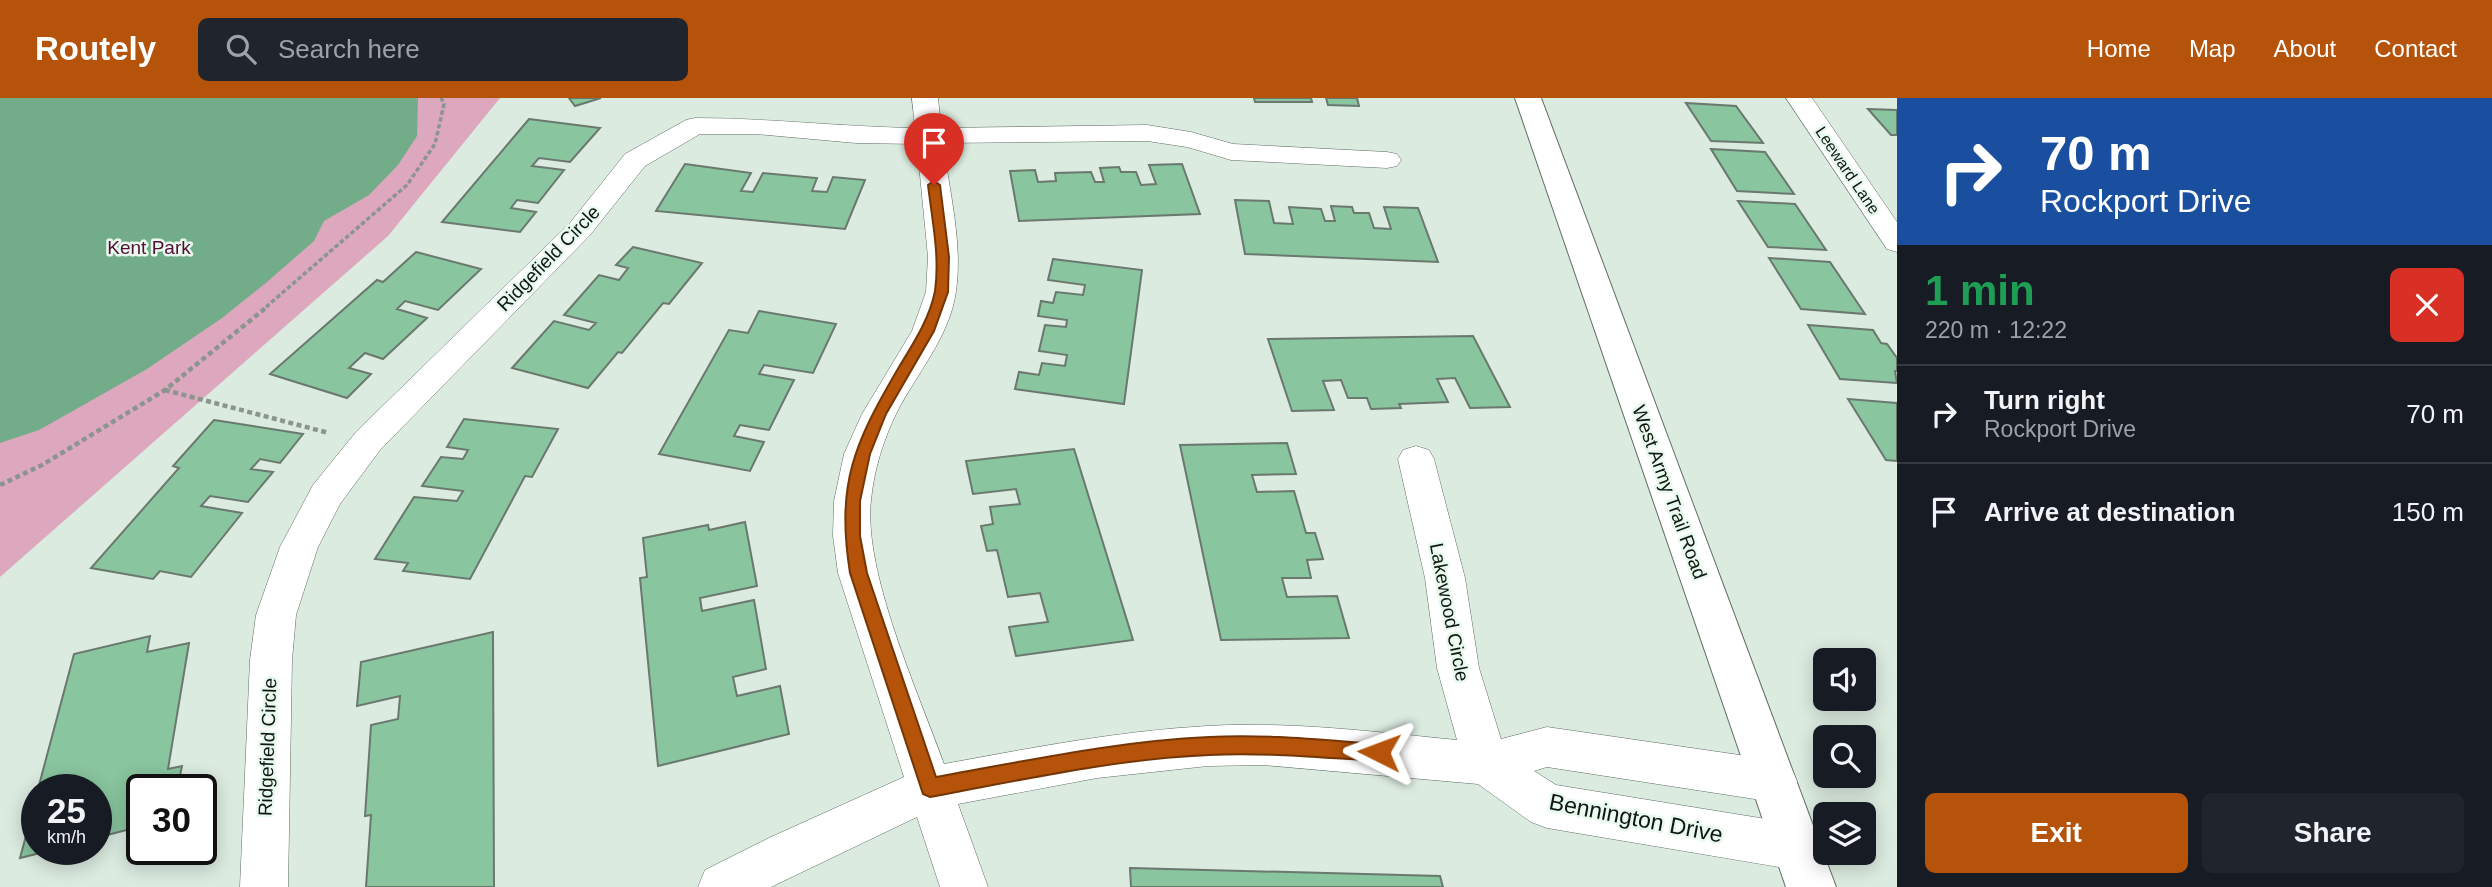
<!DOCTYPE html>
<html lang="en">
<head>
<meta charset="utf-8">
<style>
	:root { --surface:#171b24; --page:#20242c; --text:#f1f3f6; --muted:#9ea1a6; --line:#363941; --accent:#b45309 }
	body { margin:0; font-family:Arial,sans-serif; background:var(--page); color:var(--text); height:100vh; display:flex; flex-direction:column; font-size:26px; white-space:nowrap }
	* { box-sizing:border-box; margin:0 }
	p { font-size:23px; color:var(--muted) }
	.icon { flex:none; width:38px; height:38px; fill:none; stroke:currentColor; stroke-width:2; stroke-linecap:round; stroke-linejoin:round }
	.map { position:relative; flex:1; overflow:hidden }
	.side { display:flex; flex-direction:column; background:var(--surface); width:595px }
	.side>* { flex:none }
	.top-card { background:#1a4fa0; color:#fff; overflow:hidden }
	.controls { position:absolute; left:1813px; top:550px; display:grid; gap:14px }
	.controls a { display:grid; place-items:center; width:63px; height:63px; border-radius:10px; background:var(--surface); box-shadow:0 4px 18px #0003; font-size:35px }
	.speed { position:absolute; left:21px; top:676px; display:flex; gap:14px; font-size:35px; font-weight:700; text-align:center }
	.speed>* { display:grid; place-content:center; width:91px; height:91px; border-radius:50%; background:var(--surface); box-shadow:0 4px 18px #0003; line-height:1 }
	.speed small { font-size:18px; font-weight:400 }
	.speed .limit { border:4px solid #111; border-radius:10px; background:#fff; color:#111 }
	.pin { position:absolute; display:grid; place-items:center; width:60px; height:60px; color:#fff; margin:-72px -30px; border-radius:50% 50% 50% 0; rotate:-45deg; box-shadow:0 0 7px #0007 }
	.pin .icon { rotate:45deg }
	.me { position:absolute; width:77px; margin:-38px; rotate:273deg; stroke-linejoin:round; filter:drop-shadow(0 0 5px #0008) }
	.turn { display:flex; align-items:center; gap:24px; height:147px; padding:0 28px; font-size:32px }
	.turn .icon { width:91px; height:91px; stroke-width:2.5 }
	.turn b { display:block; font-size:49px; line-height:60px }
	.round { display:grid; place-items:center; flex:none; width:74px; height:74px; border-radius:10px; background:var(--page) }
	.head { display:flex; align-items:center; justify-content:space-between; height:119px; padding:0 28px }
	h1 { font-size:42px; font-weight:700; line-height:52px; color:#1e9e55 }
	.cta { display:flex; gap:14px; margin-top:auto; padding:14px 28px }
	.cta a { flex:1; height:80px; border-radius:10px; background:var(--accent); color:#fff; font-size:28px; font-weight:700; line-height:80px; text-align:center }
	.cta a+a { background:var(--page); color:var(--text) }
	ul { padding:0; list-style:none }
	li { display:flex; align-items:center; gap:21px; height:98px; padding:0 28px; border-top:2px solid var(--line) }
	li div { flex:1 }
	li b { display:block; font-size:26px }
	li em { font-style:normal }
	header { display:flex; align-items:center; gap:42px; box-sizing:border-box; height:98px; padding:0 35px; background:var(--accent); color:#fff }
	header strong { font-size:33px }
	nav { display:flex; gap:38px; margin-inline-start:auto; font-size:24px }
	.search { width:490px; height:63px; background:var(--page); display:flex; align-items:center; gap:18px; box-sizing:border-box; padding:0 24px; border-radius:10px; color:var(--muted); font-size:26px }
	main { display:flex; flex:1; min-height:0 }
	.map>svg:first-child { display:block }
	.green { fill:#dda7be }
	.water { fill:#72ac88 }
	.building { fill:#89c59f; stroke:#6a786e; stroke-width:2 }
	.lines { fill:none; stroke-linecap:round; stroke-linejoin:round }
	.street-casing { stroke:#5f6d63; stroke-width:1 }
	.secondary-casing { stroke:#5f6d63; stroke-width:2 }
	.path-far1 { stroke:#89958d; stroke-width:3.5; stroke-dasharray:4.5 2.5; stroke-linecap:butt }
	.path { stroke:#89958d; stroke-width:4.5; stroke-dasharray:5 3.5; stroke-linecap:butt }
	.street { fill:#fff; fill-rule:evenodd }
	.secondary { fill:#fff; fill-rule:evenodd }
	.route { fill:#b45309; stroke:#753606; stroke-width:2 }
	.labels { text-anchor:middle; stroke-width:5; stroke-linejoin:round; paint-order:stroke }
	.far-street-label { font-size:16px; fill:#111613; stroke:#e8f9ee }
	.park-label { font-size:19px; fill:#550c36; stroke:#e8f9ee }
	.street-label { font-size:19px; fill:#111613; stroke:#e8f9ee }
	.near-street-label { font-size:23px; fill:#111613; stroke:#e8f9ee }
</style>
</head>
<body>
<header>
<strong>Routely</strong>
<div class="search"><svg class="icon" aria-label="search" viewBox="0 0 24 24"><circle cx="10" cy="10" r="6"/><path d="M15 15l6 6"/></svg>Search here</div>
<nav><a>Home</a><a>Map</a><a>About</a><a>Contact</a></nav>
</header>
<main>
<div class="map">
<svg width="1897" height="789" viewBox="0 0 1897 789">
	<rect width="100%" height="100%" fill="#dbebe0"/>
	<path class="green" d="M0,0H500L388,138L0,479Z"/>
	<path class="water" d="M0,0H418L417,38L398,67L369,97L324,123L314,143L267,184L222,220L147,271L39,332L0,345Z"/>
	<path class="building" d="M569,0H601L575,8Z
		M1254,0H1311L1312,4H1255Z
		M1326,0H1357L1359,8L1328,7Z
		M1686,5L1736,8L1763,45L1711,43Z
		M1868,11L1897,12V37H1891Z
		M529,21L600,30L570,64L539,60L532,68L564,72L538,105L517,102L511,110L536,114L520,134L442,124Z
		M1711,51L1765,54L1794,96L1737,93Z
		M685,66L751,75L741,93L753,94L763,75L817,80L812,93L827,94L833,79L865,82L845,131L656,113Z
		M1182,66L1200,116L1019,123L1010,73L1035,72L1038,84L1056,83L1055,75L1091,74L1095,84H1104L1100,70L1119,69L1121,74H1136L1141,87L1156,86L1149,67Z
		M1235,102L1269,103L1274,125L1293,126L1289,109L1321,111L1325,123H1335L1331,108L1352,109L1354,115H1369L1374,130L1391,131L1384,109L1418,110L1438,164L1245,156Z
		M1738,103L1795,106L1826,152L1768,149Z
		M633,149L702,165L669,206L663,205L622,255L618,254L588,290L512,270L554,223L589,232L596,225L564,217L599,177L619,182L628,170L616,167Z
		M416,154L481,171L438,212L405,203L397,211L427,220L383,261L365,255L349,270L371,276L347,300L270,276L377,182L383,184Z
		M1769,160L1830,164L1865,216L1801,211Z
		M1053,161L1142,172L1124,306L1015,291L1019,274L1039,277L1042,265L1065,268L1067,257L1039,253L1045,227L1066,229L1067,222L1038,218L1041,203L1053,205L1056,194L1083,197L1085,187L1048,182Z
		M759,213L836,226L813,275L764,267L759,276L794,282L769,332L740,327L734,338L764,344L750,373L659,356L729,232L748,235Z
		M1808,227L1873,232L1881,245L1887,246L1897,260V273H1895L1897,285L1840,281Z
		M1473,238L1510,309L1470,310L1455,280L1437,281L1448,304L1399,306L1401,310L1371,311L1367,300H1348L1341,282L1323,283L1334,312L1292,313L1268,241Z
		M1848,301L1897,305V363L1886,362Z
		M464,321L558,331L532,379L525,378L470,481L403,473L408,465L375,461L414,399L457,403L463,393L422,388L441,359L463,361L468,352L447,349Z
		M214,322L303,336L280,365L260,361L251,371L273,374L248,404L210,398L201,408L242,415L191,479L160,473L153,481L91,470L179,370L173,368Z
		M1287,345L1296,376L1252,377L1257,394L1294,393L1306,435H1315L1323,461L1307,462L1311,480H1282L1287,499L1337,498L1349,540L1221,542L1180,347Z
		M1074,351L1133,542L1016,558L1009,529L1048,524L1040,495L1008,499L997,452L987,453L981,428L993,426L990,409L1020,406L1016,391L973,396L966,363Z
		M745,424L757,488L700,500L702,513L754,502L766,571L733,579L737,598L780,588L789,636L658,668L640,480L647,479L643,440L708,427L709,432Z
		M493,534L494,789H366L371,717L365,718L371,627L398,621L400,598L357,608L361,564Z
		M150,538L147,554L189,545L168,671L182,668L177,691H142V728L96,740V691H38L74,556Z
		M37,697V751H56L20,760Z
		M1130,770L1440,778L1443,789H1131Z"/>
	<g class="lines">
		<defs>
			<path id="street" d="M912,0H938L941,30L1147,27L1191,34L1233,46L1387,54L1397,56L1401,62L1397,68L1387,70L1231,62L1187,49L1147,43L943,45C949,92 963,145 956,193C950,239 916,276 896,316C883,343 874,372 871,402C863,474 919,596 944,666C1031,650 1118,633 1207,628C1290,623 1375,634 1457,642L1437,570L1425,480L1398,361L1403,352L1416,348L1429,352L1434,361L1465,480L1479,570L1501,641L1547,629L1774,662L1790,668L1797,683L1790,698L1774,704L1547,669L1534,673L1556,687L1797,726L1814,733L1821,749L1814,765L1797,772L1547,730L1531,724L1478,686L1263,667L1208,668L1097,680L958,706L988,789H940L917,719L771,789H698L705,772L771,739L904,679L838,475L833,438L834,403L844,356L862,316L912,233L926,194L928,159L917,46L856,45L756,36H700L645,68L590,137L380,352L340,406L318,449L296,517L292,562L288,789H240L250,562L256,517L280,449L313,387L356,334L570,125L625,56L686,22L695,20C769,20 842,29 915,30Z
				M1786,0H1812L1897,124V154L1887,151Z"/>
			<path id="secondary" d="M1515,0H1541L1836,789H1786Z"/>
		</defs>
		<use href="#street" class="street-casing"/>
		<use href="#secondary" class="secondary-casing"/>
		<path class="path-far1" d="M266,209L407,87L435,46L444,6L441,0"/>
		<path class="path" d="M165,292L329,335
			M0,387L42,367L165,292L268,208"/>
		<use href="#street" class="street"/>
		<use href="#secondary" class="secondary"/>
	</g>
	<path class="route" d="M934,83L940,87L949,159L948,194L934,233L886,316L870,356L860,403V438L867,475L936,679C1026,663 1117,643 1209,639C1266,636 1322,642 1379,646L1386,648L1388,654L1386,661L1379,663C1322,660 1265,654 1209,657C1114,661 1022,682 930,699L923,696L850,475C836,385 854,346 899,269C913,246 930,220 935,193C940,158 932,121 928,87Z"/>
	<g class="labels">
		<g class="far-street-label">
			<text transform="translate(1848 72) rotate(56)" y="6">Leeward Lane</text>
		</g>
		<g class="park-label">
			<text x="149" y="156">Kent Park</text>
		</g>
		<g class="street-label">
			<text transform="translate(548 160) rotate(-46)" y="7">Ridgefield Circle</text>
			<text transform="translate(1670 394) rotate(70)" y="7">West Army Trail Road</text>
			<text transform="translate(1450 514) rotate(79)" y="7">Lakewood Circle</text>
			<text transform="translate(267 649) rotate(-88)" y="7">Ridgefield Circle</text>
		</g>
		<g class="near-street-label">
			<text transform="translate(1636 720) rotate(11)" y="8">Bennington Drive</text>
		</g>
	</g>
</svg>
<div class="controls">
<a><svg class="icon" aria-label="sound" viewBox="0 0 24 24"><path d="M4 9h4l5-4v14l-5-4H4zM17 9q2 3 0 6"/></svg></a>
<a><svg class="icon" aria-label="search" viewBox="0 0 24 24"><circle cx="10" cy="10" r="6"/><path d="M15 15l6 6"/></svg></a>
<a><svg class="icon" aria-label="layers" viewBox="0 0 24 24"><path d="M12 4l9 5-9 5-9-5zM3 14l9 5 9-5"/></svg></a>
</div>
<div class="speed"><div>25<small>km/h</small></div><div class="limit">30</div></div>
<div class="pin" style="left:934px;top:87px;background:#d93025"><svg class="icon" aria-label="arrive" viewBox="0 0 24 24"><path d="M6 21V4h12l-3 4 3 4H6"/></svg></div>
<svg class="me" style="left:1379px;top:654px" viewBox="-20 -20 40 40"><path d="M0-17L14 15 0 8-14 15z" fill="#b45309" stroke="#fff" stroke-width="4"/></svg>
</div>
<section class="side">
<div class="top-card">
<div class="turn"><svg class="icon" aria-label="right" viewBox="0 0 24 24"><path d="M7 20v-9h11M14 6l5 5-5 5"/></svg><div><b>70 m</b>Rockport Drive</div></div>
</div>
<div class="head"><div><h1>1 min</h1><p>220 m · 12:22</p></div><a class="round" style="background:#d93025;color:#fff"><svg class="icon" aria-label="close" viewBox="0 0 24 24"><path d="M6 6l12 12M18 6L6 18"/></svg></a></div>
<ul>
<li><svg class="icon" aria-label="right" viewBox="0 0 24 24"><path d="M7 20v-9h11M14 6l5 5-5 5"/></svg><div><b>Turn right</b><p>Rockport Drive</p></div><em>70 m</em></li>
<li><svg class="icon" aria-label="arrive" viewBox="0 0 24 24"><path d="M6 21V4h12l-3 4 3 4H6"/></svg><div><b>Arrive at destination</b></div><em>150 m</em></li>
</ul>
<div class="cta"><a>Exit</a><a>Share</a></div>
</section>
</main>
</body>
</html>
